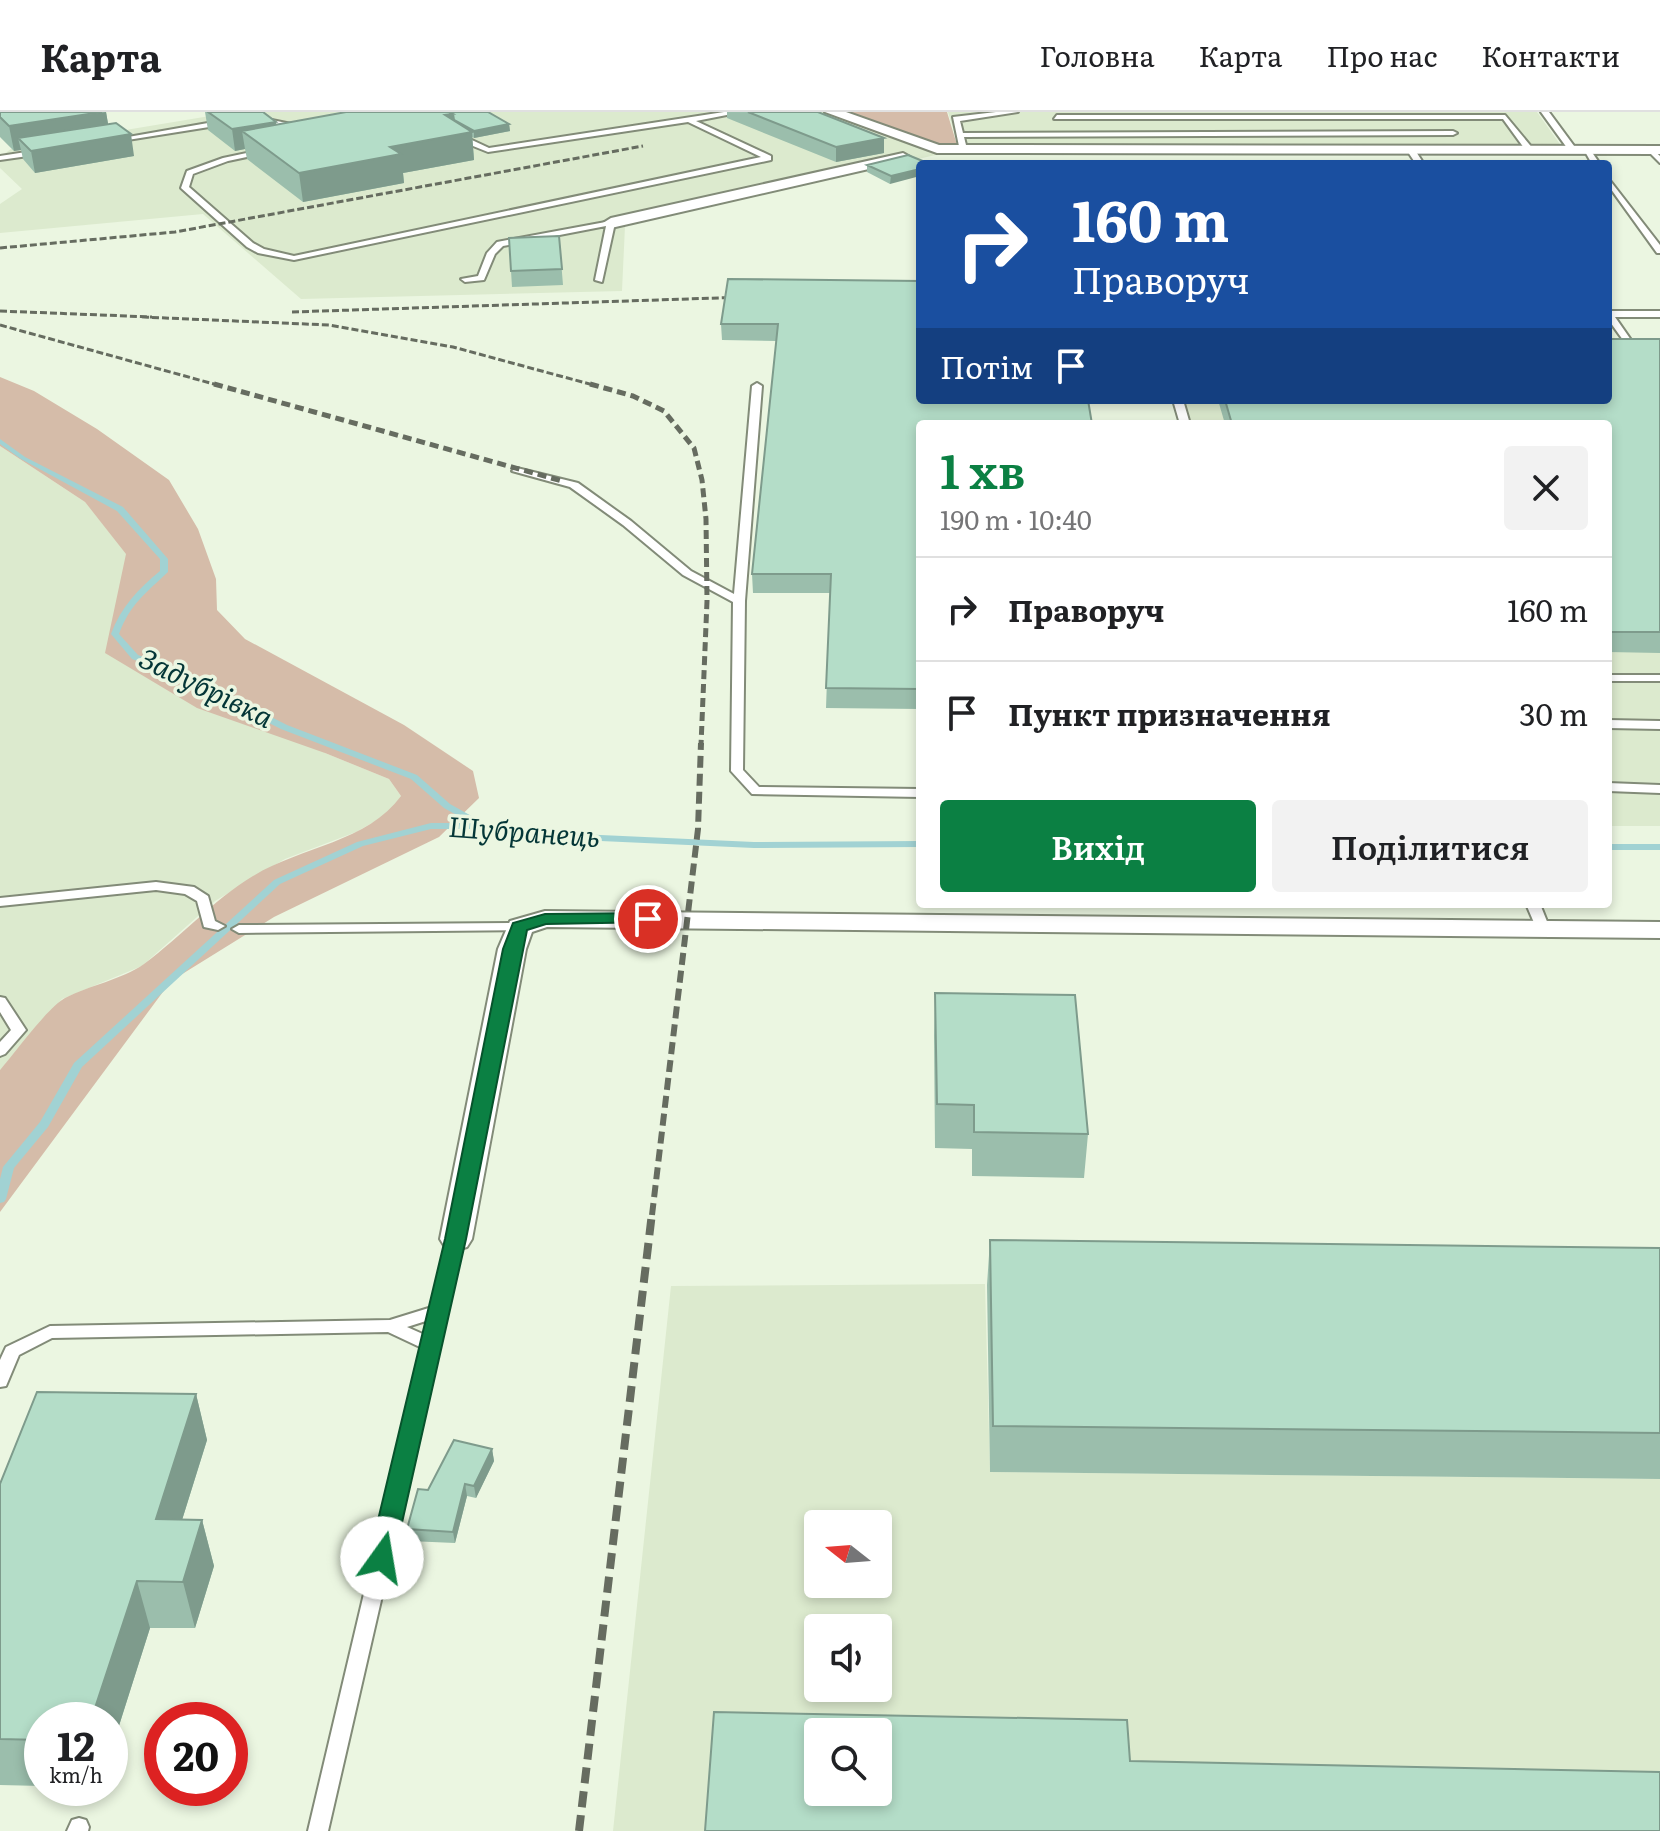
<!DOCTYPE html>
<html lang="uk">
<head>
<meta charset="utf-8">
<style>
	:root { --surface:#fff; --page:#f2f2f2; --text:#202124; --muted:#757577; --line:#e0e0e0; --accent:#0b8043 }
	body { margin:0; font-family:Literata,serif; background:var(--page); color:var(--text); height:100vh; display:flex; flex-direction:column; font-size:30px; white-space:nowrap }
	* { box-sizing:border-box; margin:0 }
	p { font-size:26px; color:var(--muted) }
	.icon { flex:none; width:44px; height:44px; fill:none; stroke:currentColor; stroke-width:2; stroke-linecap:round; stroke-linejoin:round }
	.map { position:relative; flex:1; overflow:hidden }
	.details { position:absolute; left:916px; top:308px; width:696px; height:488px; display:flex; flex-direction:column; background:var(--surface); border-radius:8px; box-shadow:0 4px 12px #0003 }
	.details>* { flex:none }
	.banner { position:absolute; left:916px; top:48px; width:696px; height:244px; border-radius:8px; box-shadow:0 4px 12px #0003; background:#1a4fa0; color:#fff; overflow:hidden }
	.needle { width:52px; rotate:287deg }
	.tools { position:absolute; left:804px; top:1398px; display:grid; gap:16px }
	.tools a { display:grid; place-items:center; width:88px; height:88px; border-radius:8px; background:var(--surface); box-shadow:0 4px 12px #0003; font-size:40px }
	.speed { position:absolute; left:24px; top:1590px; display:flex; gap:16px; font-size:40px; font-weight:700; text-align:center }
	.speed>* { display:grid; place-content:center; width:104px; height:104px; border-radius:50%; background:var(--surface); box-shadow:0 4px 12px #0003; line-height:1 }
	.speed small { font-size:20px; font-weight:400 }
	.speed .limit { border:12px solid #d22; background:#fff; color:#111 }
	.pin { position:absolute; display:grid; place-items:center; width:68px; height:68px; color:#fff; margin:-34px; border:4px solid #fff; border-radius:50%; box-shadow:0 2px 8px #0007 }
	.me { position:absolute; width:88px; margin:-44px; rotate:13deg; stroke-linejoin:round; filter:drop-shadow(0 0 6px #0008) }
	.turn { display:flex; align-items:center; gap:28px; height:168px; padding:0 24px; font-size:36px }
	.turn .icon { width:104px; height:104px; stroke-width:2.5 }
	.turn b { display:block; font-size:56px; line-height:68px }
	.then { display:flex; align-items:center; height:76px; padding:0 24px; background:#0003; gap:16px; font-size:30px }
	.round { display:grid; place-items:center; flex:none; width:84px; height:84px; border-radius:8px; background:var(--page) }
	.summary { display:flex; align-items:center; justify-content:space-between; height:136px; padding:0 24px }
	h1 { font-size:48px; font-weight:600; line-height:60px; color:var(--accent) }
	.action { display:flex; gap:16px; margin-top:auto; padding:16px 24px }
	.action a { flex:1; height:92px; border-radius:8px; background:var(--accent); color:#fff; font-size:32px; font-weight:600; line-height:92px; text-align:center }
	.action a+a { background:var(--page); color:var(--text) }
	ul { padding:0; list-style:none }
	li { display:flex; align-items:center; gap:24px; height:104px; padding:0 24px; border-top:2px solid var(--line) }
	li div { flex:1 }
	li b { display:block; font-size:30px }
	li em { font-style:normal }
	header { display:flex; align-items:center; gap:48px; box-sizing:border-box; height:112px; padding:0 40px; background:var(--surface); border-bottom:2px solid var(--line) }
	header strong { font-size:38px }
	nav { display:flex; gap:44px; margin-inline-start:auto; font-size:28px }
	.map>svg:first-child { display:block }
	.built { fill:#dceace; fill-rule:evenodd }
	.green { fill:#d5bca9 }
	.lines { fill:none; stroke-linecap:round; stroke-linejoin:round }
	.stream { fill:#a1d2d3; fill-rule:evenodd }
	.lane-casing { stroke:#828b78; stroke-width:4 }
	.street-casing { stroke:#828b78; stroke-width:4 }
	.lane { fill:#fff; fill-rule:evenodd }
	.street { fill:#fff; fill-rule:evenodd }
	.rail-far3 { stroke:#666c60; stroke-width:3; stroke-dasharray:7 3; stroke-linecap:butt }
	.rail-far2 { stroke:#666c60; stroke-width:5; stroke-dasharray:9 5; stroke-linecap:butt }
	.rail-far1 { stroke:#666c60; stroke-width:6; stroke-dasharray:12 6; stroke-linecap:butt }
	.rail { stroke:#666c60; stroke-width:8; stroke-dasharray:16 8; stroke-linecap:butt }
	.wall { fill:#9bbeac }
	.shaded-wall { fill:#7e9b8c }
	.building { fill:#b4ddc8; stroke:#7e9b8c; stroke-width:2; fill-rule:evenodd }
	.route { fill:#0b8043; stroke:#07532c; stroke-width:2 }
	.labels { text-anchor:middle; stroke-width:7; stroke-linejoin:round; paint-order:stroke }
	.water-label { font-size:28px; font-style:italic; fill:#043637; stroke:#ebf6e1 }
</style>
</head>
<body>
<header>
<strong>Карта</strong>
<nav><a>Головна</a><a>Карта</a><a>Про нас</a><a>Контакти</a></nav>
</header>
<div class="map">
<svg width="1660" height="1719" viewBox="0 0 1660 1719">
	<rect width="100%" height="100%" fill="#ebf6e1"/>
	<path class="built" d="M234,0H822L940,42L625,114L622,179L301,187L203,102L0,121V92L22,77L0,56V45L11,37Z
		M948,0H1537L1562,35L958,33Z
		M1660,241V714H1608V312H1185L1178,288H1608Z
		M0,334L85,390L127,442L325,641L389,667L401,684L388,702L356,720L285,747L215,789L142,854L62,887L0,958Z
		M985,1172L990,1360L1660,1367V1719H613L671,1174ZM818,1412H878V1472H818ZM818,1516H878V1576H818ZM818,1620H878V1680H818Z"/>
	<path class="green" d="M839,0H947L957,33H934Z
		M0,265L34,279L97,317L169,368L198,417L216,467L217,498L245,527L404,613L473,659L479,686L439,725L274,805L171,869L0,1100V958C15,941 48,895 65,886C90,873 121,868 144,852C182,824 212,789 253,764C300,735 368,730 401,684L389,667L325,641L197,596L105,541L126,442L85,390L0,334Z"/>
	<g class="lines">
		<path class="stream" d="M0,327L25,345L123,395L168,447V460C146,481 130,492 119,522L138,543L176,557L287,613L417,663L450,692L484,711H502L535,720L754,730L920,729V735L754,736L535,726L502,717H431L363,734L280,772L82,955L48,1015L14,1056L6,1087L4,1090L0,1091V1067L3,1055L40,1010L74,951L274,768L357,730L431,711H471L444,696L411,667L281,617L170,561L132,547L111,522C121,495 138,477 160,459V447L117,399L21,347L0,332Z
			M1608,732H1660V738H1608Z"/>
		<defs>
			<path id="lane" d="M724,0H742L696,9L771,44V48L294,148L258,141L247,135L181,76L187,59L223,46L266,37V41L228,49L193,62L189,75L253,131L264,137L294,144L761,45L688,10L488,40L453,26V22H459L489,36Z
				M996,0H1018L960,9L963,21L1453,19L1457,21L1453,23L964,25L967,37L960,39L953,5Z
				M1541,0H1549L1577,38L1576,40H1570Z
				M1057,3H1505L1534,38L1527,40L1503,7H1054Z
				M253,4L306,15C289,21 268,9 250,8Z
				M225,8L228,12L115,30L111,28Z
				M1410,35H1413L1424,52H1416L1406,37Z
				M1583,36H1589L1600,52H1592Z
				M1651,36L1660,44V51L1647,38Z
				M39,38L43,40L42,42L0,48V44Z
				M1608,66L1660,133V141H1657L1608,73Z
				M611,109L615,111L602,170L595,168L606,114L503,134L495,142L484,168L465,170L461,167L478,164L487,141L497,130Z
				M1608,199H1660V205H1615L1638,238L1634,241H1608V235H1628L1608,207Z
				M757,271L762,274L745,489L743,658L759,675L920,677V685L752,682L731,659L733,490L683,463L623,413L570,375L512,359L517,356L578,371L631,409L691,459L734,482L752,274Z
				M1173,288H1183L1190,312H1180Z
				M1608,563H1660V569H1608Z
				M1608,608L1660,609V617L1608,616Z
				M1608,671L1660,673V681L1608,679Z
				M156,770L194,775L208,784L215,809L225,814L218,818L204,815L197,789L185,782L156,778L0,794V786Z
				M1526,792H1540L1550,817L1548,820H1538Z
				M520,811L527,815L525,818L239,821L232,817L239,813Z
				M0,885L5,886L26,918L5,942L0,944V930L11,918L0,900Z
				M456,1121L462,1123L464,1127L328,1719H308L422,1236L388,1220L52,1226L19,1243L6,1274L0,1275V1248L6,1235L50,1214L390,1208L432,1195L448,1127L450,1123ZM429,1208L425,1223L407,1215Z
				M79,1706L86,1708L89,1715L88,1719H67L72,1708Z"/>
			<path id="street" d="M825,0H846L939,33L1660,34V42L937,41Z
				M903,41L910,45L908,48L611,116L603,111L611,106Z
				M545,799L1660,810V826L547,815L532,820L526,837L472,1127L467,1135L456,1138L445,1135L440,1127L498,837L510,809Z"/>
		</defs>
		<use href="#lane" class="lane-casing"/>
		<use href="#street" class="street-casing"/>
		<use href="#lane" class="lane"/>
		<use href="#street" class="street"/>
		<path class="rail-far3" d="M0,136L175,120L643,34
			M0,199L152,205
			M292,200L748,185
			M142,205L329,213L453,235L597,274
			M0,213L221,274"/>
		<path class="rail-far2" d="M214,272L562,369
			M590,272L633,284L664,299L694,336L702,368L706,407L707,489L701,633"/>
		<path class="rail-far1" d="M652,1103L698,717L701,631"/>
		<path class="rail" d="M579,1719L652,1101"/>
	</g>
	<path class="wall" d="M0,0H106L108,12L134,44L35,61L23,47L21,38L14,39L0,25Z
		M205,0H263L276,13L509,12L510,19L474,26L472,25L474,48L403,61L404,71L303,90L247,47L245,37L235,39L208,18Z
		M727,0H818L884,26V41L836,50L727,6Z
		M908,43L890,72L867,60V53Z
		M559,124L563,173L512,175L509,126Z
		M728,167L920,312V597L826,596L830,481H753L752,462L777,229L722,228L721,212Z
		M1660,227V541L1608,540V312H1225L1218,288H1608Z
		M935,881L1088,1022L1084,1066L972,1064V1037L935,1036L934,924Z
		M990,1128L1660,1136V1367L990,1360L987,1173Z
		M196,1282L207,1328L182,1408H202L214,1454L195,1516H150L110,1642V1608H42V1674L0,1673V1372Z
		M492,1337L494,1349L476,1386L467,1384L455,1431L409,1429L407,1417L428,1378Z"/>
	<path class="shaded-wall" d="M106,0L110,23L18,26L21,38L14,39L9,14Z
		M453,2L472,20L474,48L403,61L404,71L303,90L299,61L390,35L445,3Z
		M276,10L279,31L242,19L245,37L235,39L232,17Z
		M509,12L510,19L474,26V19Z
		M131,22L134,44L35,61L31,39Z
		M884,26V41L836,50V35Z
		M920,57V64L890,72L891,64Z
		M196,1282L207,1328L168,1453L156,1407Z
		M492,1337L494,1349L476,1386L474,1374Z
		M465,1372L467,1384L455,1431L453,1420Z
		M202,1408L214,1454L195,1516L183,1470Z
		M137,1469L150,1516L110,1642V1608H91Z"/>
	<path class="building" d="M0,0H102L9,14L0,5Z
		M208,0H263L276,10L232,17Z
		M346,0H449L453,2L445,3L472,20L390,35L401,42L299,61L242,19Z
		M449,0H488L509,12L474,19L454,8L453,2Z
		M748,0H818L884,26L836,35Z
		M116,11L131,22L31,39L18,26Z
		M908,43L930,52H920V57L891,64L867,53Z
		M559,124L562,157L511,159L509,126Z
		M728,167L920,169V288H1088L1092,312H920V577L826,576L831,462H752L778,212H721Z
		M1608,227H1660V520H1608V312H1232L1225,288H1608Z
		M935,881L1075,883L1088,1022L974,1020V993L937,992Z
		M990,1128L1660,1136V1321L993,1314Z
		M37,1280L196,1282L156,1407L202,1408L183,1470L137,1469L91,1608H42V1628L0,1627V1372Z
		M454,1328L492,1337L474,1374L465,1372L453,1420L407,1417L418,1377L428,1378Z
		M714,1600L1127,1608L1130,1649L1660,1660V1719H705ZM818,1620H878V1680H818Z"/>
	<path class="route" d="M648,801L655,803L657,807L655,810L546,812L527,818L466,1127L394,1446L390,1453L382,1455L373,1453L369,1446L445,1127L503,837L513,811L545,802Z"/>
	<g class="labels">
		<g class="water-label">
			<text transform="translate(206 576) rotate(26)" y="10">Задубрівка</text>
			<text transform="translate(524 720) rotate(4)" y="10">Шубранець</text>
		</g>
	</g>
</svg>
<div class="tools">
<a><svg class="needle" viewBox="-14 -14 28 28"><path d="M0-13l5 13h-10z" fill="#e53935"/><path d="M0 13l5-13h-10z" fill="#757577"/></svg></a>
<a><svg class="icon" aria-label="sound" viewBox="0 0 24 24"><path d="M4 9h4l5-4v14l-5-4H4zM17 9q2 3 0 6"/></svg></a>
<a><svg class="icon" aria-label="search" viewBox="0 0 24 24"><circle cx="10" cy="10" r="6"/><path d="M15 15l6 6"/></svg></a>
</div>
<div class="speed"><div>12<small>km/h</small></div><div class="limit">20</div></div>
<div class="pin" style="left:648px;top:807px;background:#d93025"><svg class="icon" aria-label="arrive" viewBox="0 0 24 24"><path d="M6 21V4h12l-3 4 3 4H6"/></svg></div>
<svg class="me" style="left:382px;top:1446px" viewBox="-20 -20 40 40"><circle r="19" fill="#fff"/><path d="M0-13L10 11 0 6-10 11z" fill="#0b8043"/></svg>
<div class="banner">
<div class="turn"><svg class="icon" aria-label="right" viewBox="0 0 24 24"><path d="M7 20v-9h11M14 6l5 5-5 5"/></svg><div><b>160 m</b>Праворуч</div></div>
<div class="then">Потім<svg class="icon" aria-label="arrive" viewBox="0 0 24 24"><path d="M6 21V4h12l-3 4 3 4H6"/></svg></div>
</div>
<section class="details">
<div class="summary"><div><h1>1 хв</h1><p>190 m · 10:40</p></div><a class="round"><svg class="icon" aria-label="close" viewBox="0 0 24 24"><path d="M6 6l12 12M18 6L6 18"/></svg></a></div>
<ul>
<li><svg class="icon" aria-label="right" viewBox="0 0 24 24"><path d="M7 20v-9h11M14 6l5 5-5 5"/></svg><div><b>Праворуч</b></div><em>160 m</em></li>
<li><svg class="icon" aria-label="arrive" viewBox="0 0 24 24"><path d="M6 21V4h12l-3 4 3 4H6"/></svg><div><b>Пункт призначення</b></div><em>30 m</em></li>
</ul>
<div class="action"><a>Вихід</a><a>Поділитися</a></div>
</section>
</div>
</body>
</html>
